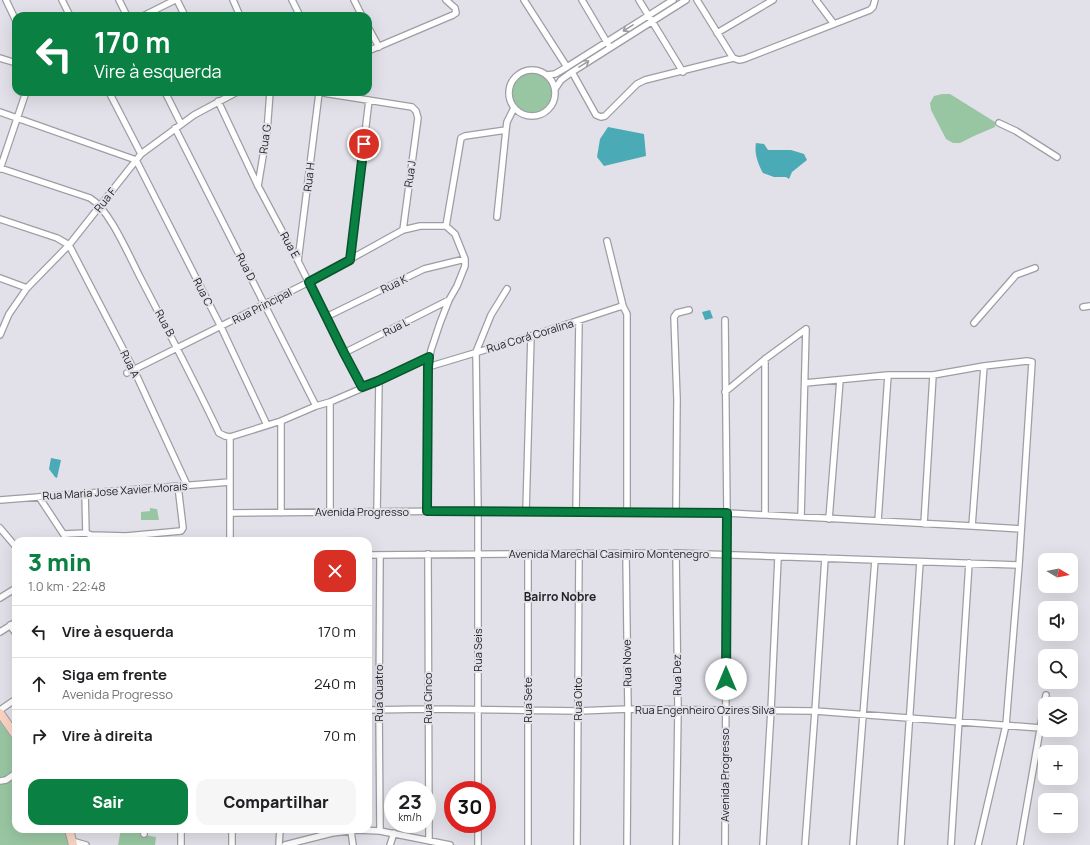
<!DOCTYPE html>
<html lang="pt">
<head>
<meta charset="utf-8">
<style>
	:root { --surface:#fff; --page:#f6f6f6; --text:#202124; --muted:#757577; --line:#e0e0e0; --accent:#0b8043 }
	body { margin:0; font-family:Manrope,sans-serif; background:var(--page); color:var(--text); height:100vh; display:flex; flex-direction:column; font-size:15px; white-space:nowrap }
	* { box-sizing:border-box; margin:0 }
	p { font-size:13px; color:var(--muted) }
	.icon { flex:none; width:22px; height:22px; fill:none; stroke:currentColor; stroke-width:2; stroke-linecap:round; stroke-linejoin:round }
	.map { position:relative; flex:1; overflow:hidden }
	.panel { position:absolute; left:12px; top:537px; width:360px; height:296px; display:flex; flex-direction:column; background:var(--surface); border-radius:12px; box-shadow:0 4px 16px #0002 }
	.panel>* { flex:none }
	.top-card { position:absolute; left:12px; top:12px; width:360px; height:84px; border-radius:12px; box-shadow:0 4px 16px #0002; background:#0b8043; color:#fff; overflow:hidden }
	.needle { width:26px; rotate:100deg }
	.fabs { position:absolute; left:1038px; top:553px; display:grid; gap:8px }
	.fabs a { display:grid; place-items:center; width:40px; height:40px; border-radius:8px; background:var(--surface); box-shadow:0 4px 16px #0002; font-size:20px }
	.speed { position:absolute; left:384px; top:781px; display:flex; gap:8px; font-size:20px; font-weight:700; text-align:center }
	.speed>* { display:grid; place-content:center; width:52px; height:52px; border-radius:50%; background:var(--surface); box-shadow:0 4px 16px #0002; line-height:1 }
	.speed small { font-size:10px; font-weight:400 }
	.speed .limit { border:6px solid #d22; background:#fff; color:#111 }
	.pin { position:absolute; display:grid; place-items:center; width:34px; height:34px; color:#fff; margin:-17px; border:2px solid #fff; border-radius:50%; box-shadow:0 1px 4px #0007 }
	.me { position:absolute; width:44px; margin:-22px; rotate:0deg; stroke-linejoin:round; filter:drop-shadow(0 0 3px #0008) }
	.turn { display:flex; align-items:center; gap:14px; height:84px; padding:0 16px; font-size:18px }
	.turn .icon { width:52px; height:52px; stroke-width:2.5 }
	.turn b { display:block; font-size:28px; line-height:34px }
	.round { display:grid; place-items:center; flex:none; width:42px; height:42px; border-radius:12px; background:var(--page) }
	.overview { display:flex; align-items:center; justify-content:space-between; height:68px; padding:0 16px }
	h1 { font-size:24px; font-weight:800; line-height:30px; color:var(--accent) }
	.button { display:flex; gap:8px; margin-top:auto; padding:8px 16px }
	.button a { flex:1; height:46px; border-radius:12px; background:var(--accent); color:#fff; font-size:16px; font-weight:800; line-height:46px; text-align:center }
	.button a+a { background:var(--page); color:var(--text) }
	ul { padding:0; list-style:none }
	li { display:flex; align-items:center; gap:12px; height:52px; padding:0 16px; border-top:1px solid var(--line) }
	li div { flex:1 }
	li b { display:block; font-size:15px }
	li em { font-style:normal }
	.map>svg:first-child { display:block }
	.green { fill:#99c6a2 }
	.water { fill:#4aaab5 }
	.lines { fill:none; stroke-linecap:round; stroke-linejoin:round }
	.minor-casing { stroke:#9d9da4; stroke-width:8 }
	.secondary-casing { stroke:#9d9da4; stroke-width:10 }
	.minor { stroke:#fff; stroke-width:5.5 }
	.secondary { stroke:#f9d4c3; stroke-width:8 }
	.oneway { stroke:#9c9b9c }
	.route-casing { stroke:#07532c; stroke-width:10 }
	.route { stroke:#0b8043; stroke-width:7 }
	.labels { text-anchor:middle; stroke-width:4; stroke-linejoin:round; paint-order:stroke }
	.street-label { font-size:11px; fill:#222124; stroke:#e2e1e9 }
	.neighbourhood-label { font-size:12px; font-weight:bold; fill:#222124; stroke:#e2e1e9 }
</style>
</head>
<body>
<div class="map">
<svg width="1090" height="845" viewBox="0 0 1090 845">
	<rect width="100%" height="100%" fill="#e2e1e9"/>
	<path class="green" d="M512 93a20 20 0 1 1 40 0a20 20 0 1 1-40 0Z
		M942,94H950L995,122V127L974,136L960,143H953L946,139L931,110L930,103L934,96Z
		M150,508L157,509L159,520H141V512L150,511Z
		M0,722L16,744V829H65L68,845H0Z
		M121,829L140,830V834L156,837L155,845H118Z"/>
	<path class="water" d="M608,127L644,134L646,156L604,166L597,157L600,139Z
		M756,143L764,144L768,150H791L804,154L807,160L792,172L789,179L786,177H774L763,173C758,164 754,153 756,143Z
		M710,310L713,318L705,320L702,312Z
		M51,458L61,460L57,478L55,477L49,469Z"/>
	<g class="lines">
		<defs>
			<path id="minor" d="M6,0L16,21
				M62,0L70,16
				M119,0L127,16
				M177,0L185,16
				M233,0L240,16
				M292,0L300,16
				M354,0L362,16
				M524,0L567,67
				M582,0L608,44
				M639,0L683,72
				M697,0L733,58
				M816,0L834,24
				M143,16L175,0
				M368,27L379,47
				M717,33L773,0
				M368,51L453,15L456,13L455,8L446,0
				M0,58L16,63
				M509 93a23 23 0 1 1 46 0a23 23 0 1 1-46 0Z
				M572,72L596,115L601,117L605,116L637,84L645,80L733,58L739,60L744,59L870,10L873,7L875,0
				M547,75L555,74L567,67L673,0
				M555,89L561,80L572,72L686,0
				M109,92L141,154
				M165,92L181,124
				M317,92L412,107L416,111L418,118L403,230
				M218,101L258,186L298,261L344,353L362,387
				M0,112L136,160
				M999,123L1016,131L1057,157
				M175,128L316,406
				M136,160L221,327L267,425
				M0,168L90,198C110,210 129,256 140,277C167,329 194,380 219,433L225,436L230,437
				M0,169L26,92
				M258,186L267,132L270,92
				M497,217L506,130
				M0,219L57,238L69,245L134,370L187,485
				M446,226L461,138L465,136L506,130L507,122L514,108
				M607,241L623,306
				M350,259L369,100
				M298,261L319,93
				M0,278L27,288
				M1083,307L1090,306
				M326,317L424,269L465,259
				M974,323L1016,275L1035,268
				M0,335L9,314L27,288L69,245L141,154L194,115L237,92
				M344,353L449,300
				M984,366L972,526L1021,529
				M428,367L531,336L619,307L623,306L627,314V513
				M127,373L309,282L403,230L420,226H446L455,234L465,259V266L457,286L449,300L440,323L431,350L428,367L427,511
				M805,383L888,375H933L984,366L1027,361L1032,362L1019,565L1006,725L978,845
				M725,392L765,359L806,329
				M330,402V512
				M281,421V513
				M85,493L86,533
				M39,497L68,541
				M0,500L230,482
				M526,511L531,336
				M377,512L379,381
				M576,512L579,321
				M230,513L465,511L727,513L725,320
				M676,513L677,399L674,317L677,313L689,310
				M765,515V359
				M801,517L806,329
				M829,519L840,380
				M878,521L888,375
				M924,524L933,375
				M0,528L16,547
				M64,534L86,533L91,535L126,536L181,531L183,528L178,486
				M230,541V437L281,421L316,406L330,402L379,381L429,357
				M428,554L429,841
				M528,554V845
				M626,554L628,709L627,845
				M368,555L676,553L1019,565
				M380,555L379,710L380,831
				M0,598L16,588
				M10,625L16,634
				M0,632L16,622
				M0,710L16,699
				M368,710L428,709L578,711L628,709L815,711L1041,728
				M0,781L6,780L16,773
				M478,790V511L476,352L491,315L507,289
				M478,824V845
				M144,829V834
				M232,829V845
				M351,831L353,845
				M72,841L86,845
				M181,845V829
				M279,845L280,829
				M285,845L332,833L358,830L380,831L450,845
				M390,845L394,833
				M577,845L579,553
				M676,845L678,710L676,553
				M725,845L727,513L972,526
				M763,845L771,710L778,558
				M805,845L815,711L825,558
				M853,845L875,560
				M901,845L920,562
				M951,845L969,563
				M1020,845L1046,695"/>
			<path id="secondary" d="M0,713L16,736
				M69,829L73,845"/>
		</defs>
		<use href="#minor" class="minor-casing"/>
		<use href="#secondary" class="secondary-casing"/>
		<use href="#minor" class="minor"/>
		<use href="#secondary" class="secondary"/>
	</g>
	<defs><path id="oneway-shaft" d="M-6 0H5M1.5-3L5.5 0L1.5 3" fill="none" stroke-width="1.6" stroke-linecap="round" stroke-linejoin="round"/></defs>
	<g class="oneway">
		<use href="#oneway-shaft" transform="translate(628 28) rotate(148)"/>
		<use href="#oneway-shaft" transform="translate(584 64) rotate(-32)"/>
	</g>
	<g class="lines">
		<defs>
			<path id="route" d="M364,144L350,260L309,282L344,353L362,387L378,381L429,357L428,367L427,511L727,513L726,679"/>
		</defs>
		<use href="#route" class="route-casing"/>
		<use href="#route" class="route"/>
	</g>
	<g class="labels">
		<g class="street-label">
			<text transform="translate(265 139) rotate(-82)" y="4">Rua G</text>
			<text transform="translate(410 174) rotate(-82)" y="4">Rua J</text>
			<text transform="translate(309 177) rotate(-83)" y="4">Rua H</text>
			<text transform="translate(105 200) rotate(-52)" y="4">Rua F</text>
			<text transform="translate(290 245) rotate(61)" y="4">Rua E</text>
			<text transform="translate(246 267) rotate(63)" y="4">Rua D</text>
			<text transform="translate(394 284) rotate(-26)" y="4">Rua K</text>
			<text transform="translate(203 292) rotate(63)" y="4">Rua C</text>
			<text transform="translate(262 306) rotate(-27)" y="4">Rua Principal</text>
			<text transform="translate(165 323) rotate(62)" y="4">Rua B</text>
			<text transform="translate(396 327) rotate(-27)" y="4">Rua L</text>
			<text transform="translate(530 336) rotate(-17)" y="4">Rua Corá Coralina</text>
			<text transform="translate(130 364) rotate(64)" y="4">Rua A</text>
			<text transform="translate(115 491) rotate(-4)" y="4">Rua Maria Jose Xavier Morais</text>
			<text x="362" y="516">Avenida Progresso</text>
			<text x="609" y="558">Avenida Marechal Casimiro Montenegro</text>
			<text transform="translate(478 650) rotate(-90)" y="4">Rua Seis</text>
			<text transform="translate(627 663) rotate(-91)" y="4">Rua Nove</text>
			<text transform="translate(677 675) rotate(-91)" y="4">Rua Dez</text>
			<text transform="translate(379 693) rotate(-90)" y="4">Rua Quatro</text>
			<text transform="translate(428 698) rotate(-90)" y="4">Rua Cinco</text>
			<text transform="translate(578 699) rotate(-90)" y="4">Rua Oito</text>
			<text transform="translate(528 700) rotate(-90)" y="4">Rua Sete</text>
			<text x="705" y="714">Rua Engenheiro Ozires Silva</text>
			<text transform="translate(725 775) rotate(-90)" y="4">Avenida Progresso</text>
		</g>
		<g class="neighbourhood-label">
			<text x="560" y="601">Bairro Nobre</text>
		</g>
	</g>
</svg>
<div class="fabs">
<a><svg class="needle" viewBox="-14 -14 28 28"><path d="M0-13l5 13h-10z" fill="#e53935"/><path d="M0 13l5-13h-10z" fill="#757577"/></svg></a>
<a><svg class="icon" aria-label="sound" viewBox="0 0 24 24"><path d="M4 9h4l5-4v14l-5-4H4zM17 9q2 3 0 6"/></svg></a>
<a><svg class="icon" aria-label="search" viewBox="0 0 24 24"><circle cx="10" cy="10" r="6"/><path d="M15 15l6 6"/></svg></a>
<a><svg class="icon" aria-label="layers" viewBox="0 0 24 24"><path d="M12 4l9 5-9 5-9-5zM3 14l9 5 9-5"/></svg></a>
<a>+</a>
<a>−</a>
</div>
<div class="speed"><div>23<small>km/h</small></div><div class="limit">30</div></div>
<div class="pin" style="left:364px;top:144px;background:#d93025"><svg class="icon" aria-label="arrive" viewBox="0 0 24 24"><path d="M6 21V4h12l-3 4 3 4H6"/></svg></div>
<svg class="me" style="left:726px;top:679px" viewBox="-20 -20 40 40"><circle r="19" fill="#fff"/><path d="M0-13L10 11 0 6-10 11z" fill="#0b8043"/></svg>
<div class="top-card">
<div class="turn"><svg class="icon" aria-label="left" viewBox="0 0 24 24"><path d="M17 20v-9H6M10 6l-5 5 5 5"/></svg><div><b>170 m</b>Vire à esquerda</div></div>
</div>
<section class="panel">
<div class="overview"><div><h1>3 min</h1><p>1.0 km · 22:48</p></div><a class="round" style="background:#d93025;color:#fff"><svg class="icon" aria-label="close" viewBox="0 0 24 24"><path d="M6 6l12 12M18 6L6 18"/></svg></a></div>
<ul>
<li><svg class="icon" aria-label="left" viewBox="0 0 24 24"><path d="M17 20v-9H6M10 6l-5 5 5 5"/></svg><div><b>Vire à esquerda</b></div><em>170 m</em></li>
<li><svg class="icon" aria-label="ahead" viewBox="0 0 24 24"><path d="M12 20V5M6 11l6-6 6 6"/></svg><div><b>Siga em frente</b><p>Avenida Progresso</p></div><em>240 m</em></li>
<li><svg class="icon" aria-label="right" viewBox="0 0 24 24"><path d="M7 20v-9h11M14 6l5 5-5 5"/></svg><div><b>Vire à direita</b></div><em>70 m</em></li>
</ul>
<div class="button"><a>Sair</a><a>Compartilhar</a></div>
</section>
</div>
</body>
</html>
